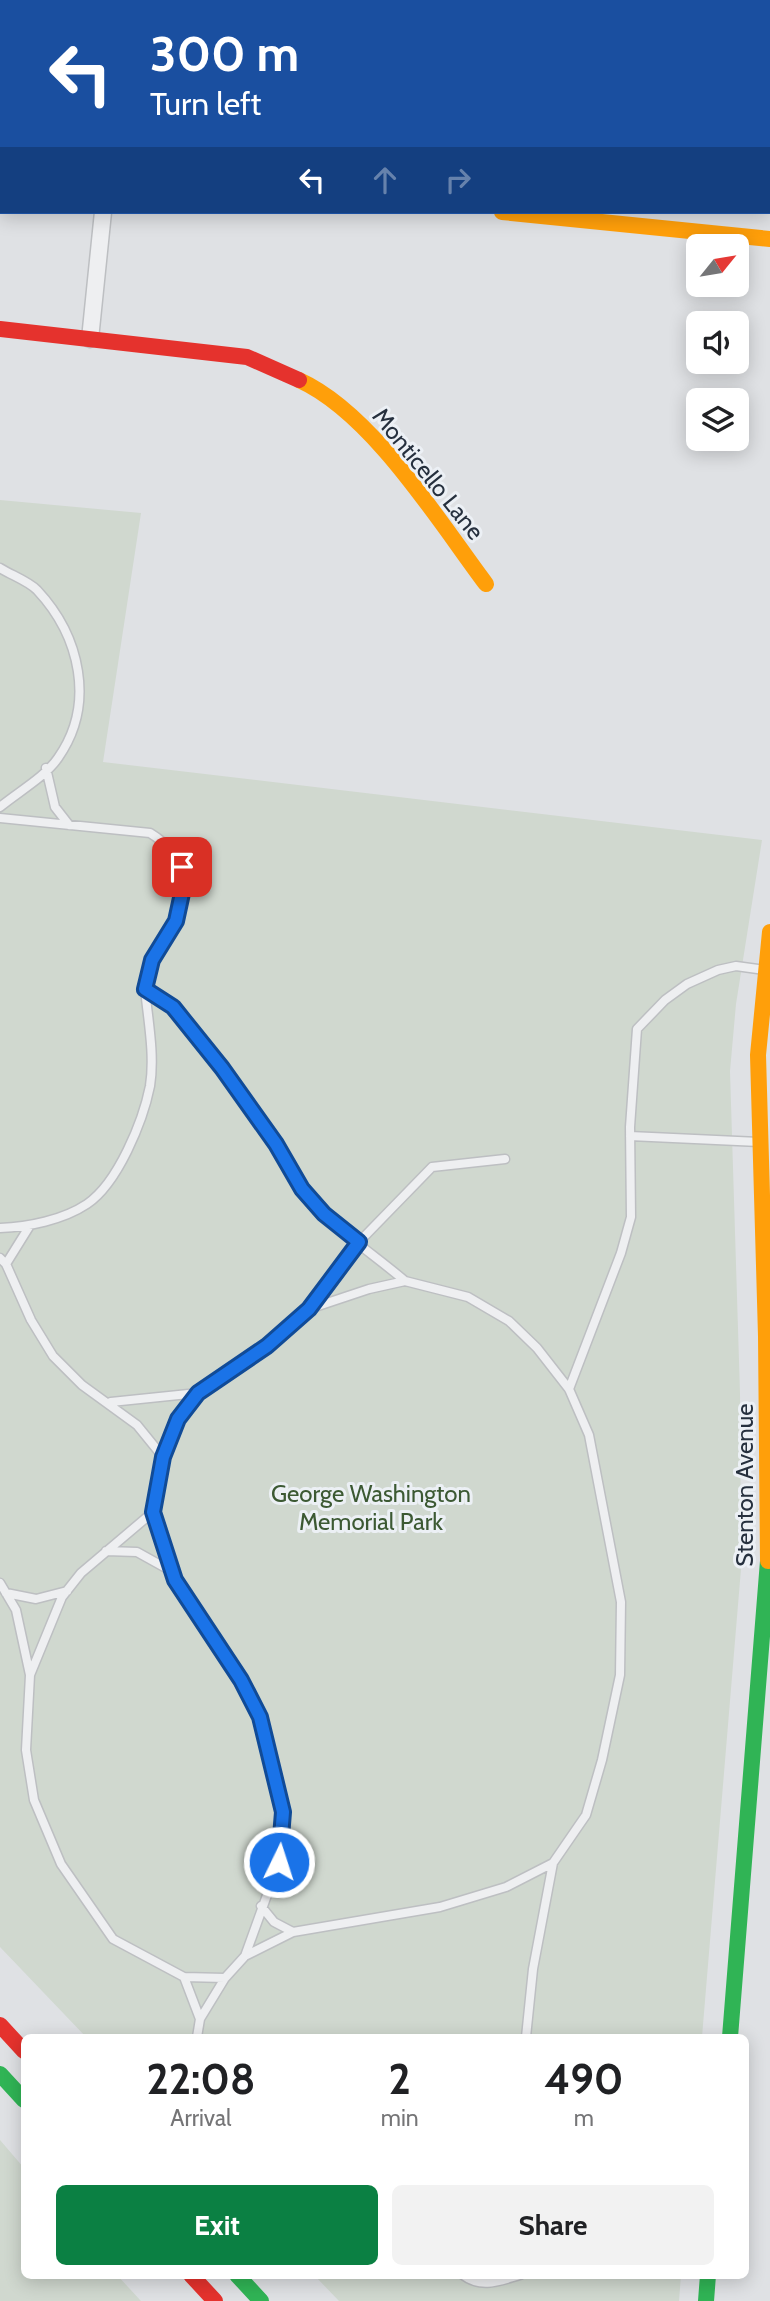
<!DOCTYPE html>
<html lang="en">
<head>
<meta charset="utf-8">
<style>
	:root { --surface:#fff; --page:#f2f2f2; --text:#202124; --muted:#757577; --accent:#0b8043 }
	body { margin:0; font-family:Cabin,sans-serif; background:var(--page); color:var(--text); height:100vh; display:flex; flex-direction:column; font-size:26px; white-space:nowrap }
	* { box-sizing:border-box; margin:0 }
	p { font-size:23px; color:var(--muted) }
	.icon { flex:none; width:38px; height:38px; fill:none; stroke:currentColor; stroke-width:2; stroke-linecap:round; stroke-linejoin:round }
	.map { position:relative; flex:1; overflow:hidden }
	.sheet { position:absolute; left:21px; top:2034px; width:728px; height:245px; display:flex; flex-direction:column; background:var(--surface); border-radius:10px; box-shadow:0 4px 18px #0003 }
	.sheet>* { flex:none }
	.guide { position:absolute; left:0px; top:0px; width:770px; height:214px; box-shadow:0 4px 18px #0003; background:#1a4fa0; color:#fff; overflow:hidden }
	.needle { width:46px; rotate:60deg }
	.fabs { position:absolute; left:686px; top:234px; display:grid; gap:14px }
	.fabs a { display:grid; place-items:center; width:63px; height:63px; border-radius:10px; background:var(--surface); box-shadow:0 4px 18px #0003; font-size:35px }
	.pin { position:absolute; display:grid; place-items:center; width:60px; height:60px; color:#fff; margin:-30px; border-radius:14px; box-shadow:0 4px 10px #0006 }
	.me { position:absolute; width:77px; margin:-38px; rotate:4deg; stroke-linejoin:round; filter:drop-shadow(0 0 5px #0008) }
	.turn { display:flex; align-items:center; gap:24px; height:147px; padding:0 35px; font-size:32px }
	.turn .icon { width:91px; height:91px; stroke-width:2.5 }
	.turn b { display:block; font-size:49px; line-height:60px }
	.lanes { display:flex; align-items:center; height:66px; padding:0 35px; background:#0003; justify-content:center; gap:35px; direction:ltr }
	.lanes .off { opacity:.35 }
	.eta { display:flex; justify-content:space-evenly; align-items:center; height:119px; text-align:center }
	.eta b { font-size:42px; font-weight:800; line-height:49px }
	.action { display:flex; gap:14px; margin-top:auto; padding:14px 35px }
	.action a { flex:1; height:80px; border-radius:10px; background:var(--accent); color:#fff; font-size:28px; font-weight:800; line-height:80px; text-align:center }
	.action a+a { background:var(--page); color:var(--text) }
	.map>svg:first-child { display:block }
	.green { fill:#d0d8cf }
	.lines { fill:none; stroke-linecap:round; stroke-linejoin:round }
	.lane-casing { stroke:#bdbfc2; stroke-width:11 }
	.street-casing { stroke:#bdbfc2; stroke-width:19 }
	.lane { stroke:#eeeff1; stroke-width:8 }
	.street { stroke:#eeeff1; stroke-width:16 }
	.fast { stroke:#30b455; stroke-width:16 }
	.slow { stroke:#ff9f0a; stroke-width:16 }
	.jam { stroke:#e5322d; stroke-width:16 }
	.route-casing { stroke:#114b97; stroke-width:18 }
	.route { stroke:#1a73e8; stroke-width:12 }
	.labels { text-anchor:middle; stroke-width:6; stroke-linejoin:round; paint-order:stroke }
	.street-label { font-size:24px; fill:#26303e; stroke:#ecf0f5 }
	.park-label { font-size:24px; fill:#3c5933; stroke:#ecf0f5 }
</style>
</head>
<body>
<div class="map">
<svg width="770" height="2301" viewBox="0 0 770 2301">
	<rect width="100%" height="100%" fill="#dfe1e4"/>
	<path class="green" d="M0,500L141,513L103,762L762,840L736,1004L730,1071L740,1393L741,1569L702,2037H86L0,1947Z
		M0,2140L24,2168V2275H117L141,2301H0Z
		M314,2275H681L679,2301H339Z"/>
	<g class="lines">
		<defs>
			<path id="lane" d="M0,568C11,575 28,581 37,590C80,636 96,704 58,758C45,777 18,792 0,807
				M46,768L55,807L69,825
				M0,818L150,833C184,854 191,882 176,921C171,934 160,945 153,958C149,967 148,979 145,989C217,1035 255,1120 302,1189C328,1225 371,1252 405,1281
				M630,1136L759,1142
				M0,1228C28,1227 63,1220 87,1204C118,1183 143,1121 150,1086C155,1055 148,1020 145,989
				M0,1258L6,1264L31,1320L53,1356L82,1385L137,1425L163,1457
				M6,1264L29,1227
				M309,1309L359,1242L432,1167L505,1159
				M569,1389L621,1253L631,1217L630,1127L637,1029L665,1000L687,984L718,970L736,966L765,970
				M111,1402L198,1393
				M153,1512L81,1573L62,1597L30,1675L26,1750L34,1800L61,1864L113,1939L184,1977L225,1978L245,1956L279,1862L283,1812L260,1717L241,1680L175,1580L153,1512L163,1457L178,1419L198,1393L267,1346L309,1309L369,1289L405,1281L468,1297L509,1321L537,1348L569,1389L589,1435L621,1602L620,1675L602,1760L586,1815L553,1863L506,1887L440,1907L293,1932L245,1956
				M106,1551L137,1552L173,1572
				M0,1583L16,1610L30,1675
				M6,1593L36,1599L67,1591
				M261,1906L274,1922L293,1932
				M184,1977L200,2019
				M197,2037L200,2019L225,1978
				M526,2037L533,1969L553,1863
				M463,2275C482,2289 499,2281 520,2275"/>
			<path id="street" d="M90,339L103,212"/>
		</defs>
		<use href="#lane" class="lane-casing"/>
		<use href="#street" class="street-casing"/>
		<use href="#lane" class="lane"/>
		<use href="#street" class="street"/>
		<path class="fast" d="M0,159H2
			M730,2037L768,1561
			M0,2074L24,2100
			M237,2275L261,2301
			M706,2301L708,2275"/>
		<path class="slow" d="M502,212L770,239
			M299,380C372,413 438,520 486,584
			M768,1561L766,1336L758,1055L770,932"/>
		<path class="jam" d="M0,329L247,357L299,380
			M0,2025L24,2051
			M191,2275L215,2301"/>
	</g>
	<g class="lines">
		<defs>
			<path id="route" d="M182,867L184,884L176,921L152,960L145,989L173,1007L222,1068L276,1144L302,1189L324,1214L359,1242L309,1309L267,1346L198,1393L178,1419L163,1457L153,1512L175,1580L241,1680L260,1717L283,1812L279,1862"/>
		</defs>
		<use href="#route" class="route-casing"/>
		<use href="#route" class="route"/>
	</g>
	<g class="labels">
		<g class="street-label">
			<text transform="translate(428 474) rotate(51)" y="8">Monticello Lane</text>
			<text transform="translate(745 1485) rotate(-90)" y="8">Stenton Avenue</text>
		</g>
		<g class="park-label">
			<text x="371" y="1502">George Washington<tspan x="371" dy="28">Memorial Park</tspan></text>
		</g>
	</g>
</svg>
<div class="fabs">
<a><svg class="needle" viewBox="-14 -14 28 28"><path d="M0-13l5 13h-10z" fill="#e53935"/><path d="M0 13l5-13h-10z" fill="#757577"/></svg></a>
<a><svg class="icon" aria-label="sound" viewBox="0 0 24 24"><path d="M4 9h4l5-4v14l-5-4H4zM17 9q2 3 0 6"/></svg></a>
<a><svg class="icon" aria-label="layers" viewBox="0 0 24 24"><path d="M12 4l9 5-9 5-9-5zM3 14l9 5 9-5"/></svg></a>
</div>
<div class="pin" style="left:182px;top:867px;background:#d93025"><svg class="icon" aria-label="arrive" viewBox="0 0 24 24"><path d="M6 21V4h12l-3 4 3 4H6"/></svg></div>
<svg class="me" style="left:279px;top:1862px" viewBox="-20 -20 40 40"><circle r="17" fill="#1a73e8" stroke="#fff" stroke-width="3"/><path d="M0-11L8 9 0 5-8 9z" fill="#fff"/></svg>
<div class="guide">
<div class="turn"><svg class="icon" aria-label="left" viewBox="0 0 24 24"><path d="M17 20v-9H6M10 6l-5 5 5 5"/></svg><div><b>300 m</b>Turn left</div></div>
<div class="lanes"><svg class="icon" aria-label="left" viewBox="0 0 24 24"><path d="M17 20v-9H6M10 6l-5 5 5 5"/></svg><svg class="icon off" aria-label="ahead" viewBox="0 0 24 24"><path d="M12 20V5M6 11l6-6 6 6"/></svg><svg class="icon off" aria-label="right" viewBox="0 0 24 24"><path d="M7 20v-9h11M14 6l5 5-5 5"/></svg></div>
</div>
<section class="sheet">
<div class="eta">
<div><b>22:08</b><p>Arrival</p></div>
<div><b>2</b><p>min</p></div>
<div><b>490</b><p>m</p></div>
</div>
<div class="action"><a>Exit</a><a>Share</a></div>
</section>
</div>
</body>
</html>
